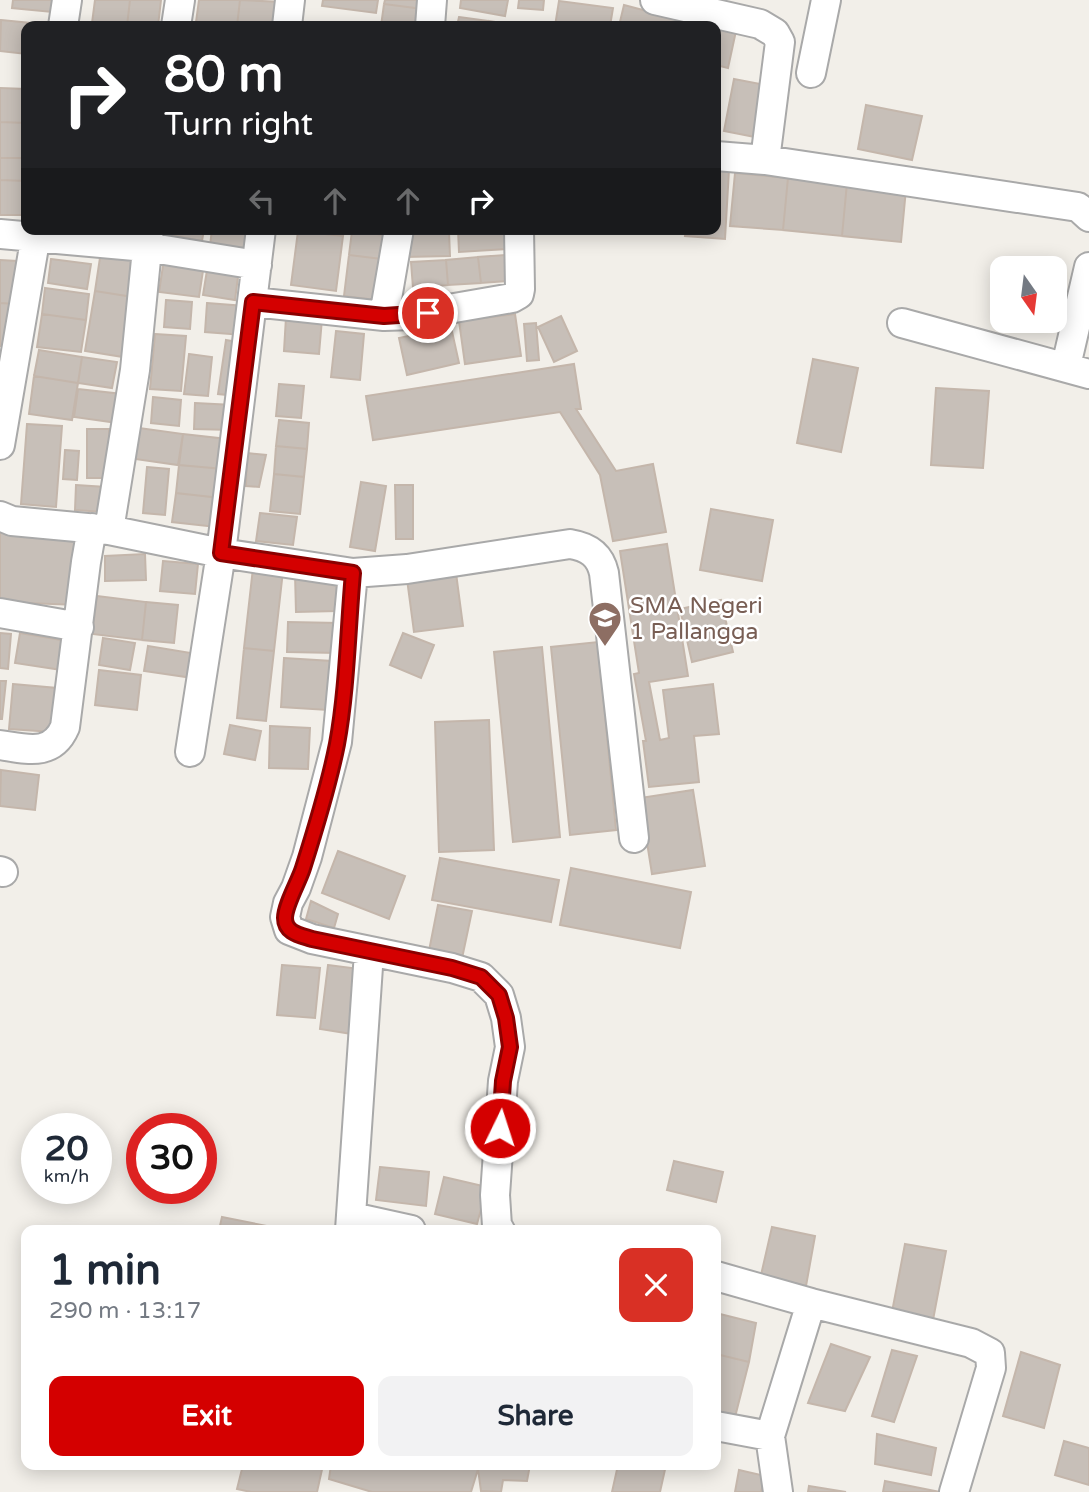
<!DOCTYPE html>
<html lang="en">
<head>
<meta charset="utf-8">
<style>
	:root { --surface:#fff; --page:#f2f2f3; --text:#1f2937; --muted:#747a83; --accent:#d40000 }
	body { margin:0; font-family:"Varela Round",sans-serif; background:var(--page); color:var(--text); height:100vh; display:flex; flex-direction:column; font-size:26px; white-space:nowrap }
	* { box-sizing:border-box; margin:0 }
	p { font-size:23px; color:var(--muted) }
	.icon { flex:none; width:38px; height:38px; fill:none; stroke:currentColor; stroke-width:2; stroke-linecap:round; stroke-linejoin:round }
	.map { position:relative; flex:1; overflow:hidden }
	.side { position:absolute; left:21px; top:1225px; width:700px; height:245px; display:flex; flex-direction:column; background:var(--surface); border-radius:14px; box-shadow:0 4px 18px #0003 }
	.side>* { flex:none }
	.hud { position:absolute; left:21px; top:21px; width:700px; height:214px; border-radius:14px; box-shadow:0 4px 18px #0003; background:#202124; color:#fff; overflow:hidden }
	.needle { width:46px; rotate:166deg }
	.buttons { position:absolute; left:990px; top:256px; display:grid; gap:14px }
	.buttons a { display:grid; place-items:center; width:77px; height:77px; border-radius:14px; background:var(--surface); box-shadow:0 4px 18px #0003; font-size:35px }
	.speed { position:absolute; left:21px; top:1113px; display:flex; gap:14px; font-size:35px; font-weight:700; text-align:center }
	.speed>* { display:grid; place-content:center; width:91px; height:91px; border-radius:50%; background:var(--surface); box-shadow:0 4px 18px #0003; line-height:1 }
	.speed small { font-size:18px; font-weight:400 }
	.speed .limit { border:10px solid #d22; background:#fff; color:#111 }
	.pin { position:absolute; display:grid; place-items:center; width:60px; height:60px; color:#fff; margin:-30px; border:4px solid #fff; border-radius:50%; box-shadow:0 2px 7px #0007 }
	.me { position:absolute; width:77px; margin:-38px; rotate:4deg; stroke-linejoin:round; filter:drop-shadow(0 0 5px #0008) }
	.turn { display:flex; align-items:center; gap:24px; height:147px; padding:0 28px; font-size:32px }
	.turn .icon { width:91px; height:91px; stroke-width:2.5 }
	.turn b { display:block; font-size:49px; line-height:60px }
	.lanes { display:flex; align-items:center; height:66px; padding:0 28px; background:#0003; justify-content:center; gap:35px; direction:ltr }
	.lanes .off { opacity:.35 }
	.round { display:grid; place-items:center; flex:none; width:74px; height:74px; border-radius:14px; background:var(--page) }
	.summary { display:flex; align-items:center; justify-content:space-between; height:119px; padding:0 28px }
	h1 { font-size:42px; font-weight:800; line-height:52px }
	.action { display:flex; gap:14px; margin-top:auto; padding:14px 28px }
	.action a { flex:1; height:80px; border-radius:14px; background:var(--accent); color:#fff; font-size:28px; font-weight:800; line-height:80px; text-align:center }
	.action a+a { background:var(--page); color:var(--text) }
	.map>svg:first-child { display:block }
	.building { fill:#c7bfb8; stroke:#c4b6ab; stroke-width:2 }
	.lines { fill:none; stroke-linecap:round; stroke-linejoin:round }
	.minor-casing { stroke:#a9a9a9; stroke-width:32 }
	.minor { stroke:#fff; stroke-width:28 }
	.route-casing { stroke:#8a0000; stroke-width:18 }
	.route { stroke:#d40000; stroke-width:12 }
	.labels { text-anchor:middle; stroke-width:5; stroke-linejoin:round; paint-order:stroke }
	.education-label { font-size:23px; fill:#785e54; stroke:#fff; text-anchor:start }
</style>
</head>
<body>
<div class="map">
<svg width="1089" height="1492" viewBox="0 0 1089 1492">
	<rect width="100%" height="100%" fill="#f2efe9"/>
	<path class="building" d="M13,0H53L52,12L12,8Z
		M95,0H130L127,26L92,23Z
		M130,0H161L158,26H127Z
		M199,0H240L237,26L196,22Z
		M240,0L284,2L282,26H237Z
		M323,0H378L376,13L322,6Z
		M385,0H424L423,9L384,4Z
		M461,0H508L505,16L460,8Z
		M519,0H544L543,10L518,8Z
		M559,1L613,8L610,26H555Z
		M384,4L423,9L420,26H381Z
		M624,5L677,19L675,26H619Z
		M459,17L489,21L488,26H457Z
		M685,19L736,31L728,68L716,65V26H684Z
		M1,20L52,25L26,26V54L0,51Z
		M489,21L514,25V26H488Z
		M196,22L230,26H196Z
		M734,79L770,86L760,138L724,131Z
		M0,88L26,89V123L0,122Z
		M866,105L922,116L912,160L858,149Z
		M0,122L26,123V158H0Z
		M0,158H26V181L0,180Z
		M716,169L729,170L725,239L685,236L686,229H716Z
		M735,173L788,178L783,230L730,226Z
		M788,178L847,183L842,236L783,230Z
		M0,180L26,181V215H0Z
		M847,183L906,189L901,242L842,236Z
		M165,229H204L202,241L164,234Z
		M212,229H251L248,251L210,246Z
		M299,229H344L343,236Z
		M405,229L449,232L450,256L405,257Z
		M458,229H506L507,249L459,252Z
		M298,231L343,236L336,291L291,285Z
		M352,231L393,236L390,260L349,255Z
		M101,251L139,256L133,297L95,291Z
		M349,255L390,260L385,301L344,296Z
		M505,255L507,281L481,283L478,257Z
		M478,257L481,283L448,285L446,260Z
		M51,259L91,264L87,289L48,283Z
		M164,259L204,264L199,297L159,292Z
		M0,260L17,261L15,304L0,303Z
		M446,260L448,285L413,288L411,262Z
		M208,264L239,269L235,300L203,295Z
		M45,288L89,294L86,320L42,314Z
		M95,291L133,297L123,357L85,351Z
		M166,300L192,302L190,329L164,327Z
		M0,303L15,304L12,347L0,346Z
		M207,303L245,306L243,335L205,332Z
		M42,314L86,320L81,352L37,347Z
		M515,314L521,356L465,364L459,321Z
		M561,316L577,351L554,362L538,327Z
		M286,317L322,319L319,354L284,351Z
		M536,323L539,360L527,361L524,324Z
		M451,327L459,363L407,375L399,338Z
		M336,331L364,334L360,380L331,377Z
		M155,334L186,336L181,391L150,389Z
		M226,340L244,343L237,396L218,394Z
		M39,350L82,357L78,383L34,376Z
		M189,354L212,357L208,396L184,394Z
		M82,357L117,362L112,388L78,383Z
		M813,359L858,368L841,452L797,443Z
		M574,364L581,409H576L616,471L653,464L666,532L613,541L600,475L560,412L373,440L366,396Z
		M34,376L78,383L72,420L29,414Z
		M279,384L304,386L301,418L276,416Z
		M936,388L989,391L983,468L931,465Z
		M78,389L122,394L118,423L74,417Z
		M153,397L181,400L179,426L151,423Z
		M195,403L233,405L232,430L194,429Z
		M279,420L309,423L307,449L276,446Z
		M27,424L62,426L56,507L21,504Z
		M139,428L183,434L178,465L135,459Z
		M87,429H109V478H87Z
		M183,434L227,439L223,469L179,465Z
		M276,446L307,449L304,477L274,474Z
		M65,450L79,451L77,480L63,479Z
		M247,453L266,455L259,487L246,486Z
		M179,465L223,469L220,498L176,493Z
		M147,467L169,469L165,515L143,513Z
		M274,474L304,477L300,514L270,511Z
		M361,482L386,486L375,551L350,547Z
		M76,485L106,487L104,512L75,510Z
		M395,485H413V539H396Z
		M176,493L220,498L216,527L172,522Z
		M711,509L773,520L762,581L700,570Z
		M260,513L297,517L293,545L256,541Z
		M0,528L82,532L78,605L0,602Z
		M667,544L688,676L649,682L660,740L669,738L663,690L713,684L719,734L694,736L699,782L649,787L643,741H646L634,674L639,673L620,551Z
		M145,554L146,580L105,581V556Z
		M163,561L198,564L195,594L160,591Z
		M253,568L283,571L274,651L244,648Z
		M337,573V611L296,612L295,574Z
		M456,573L463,626L414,632L407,579Z
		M97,596L146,602L142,640L92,634Z
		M721,600L733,652L692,662L680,609Z
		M146,602L178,605L174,643L142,640Z
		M288,622L339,623L338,653L287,652Z
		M0,633L11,634L8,669L0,668Z
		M20,633L67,641L62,670L15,663Z
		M403,633L434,645L421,678L390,665Z
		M103,638L135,643L130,670L99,665Z
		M598,642L616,830L570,835L551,647Z
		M148,646L197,654L193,678L144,671Z
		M542,647L560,837L513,842L494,652Z
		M244,648L274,651L266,721L237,718Z
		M284,658L332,661L328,710L281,707Z
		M99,670L141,675L137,710L95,705Z
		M0,681H6L2,719H0Z
		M13,684L57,688L53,732L9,729Z
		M489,720L494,850L439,852L435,722Z
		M230,725L261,731L255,760L224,754Z
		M270,726L310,728L308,769L269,768Z
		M1,770L39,775L35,810L0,806Z
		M693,790L705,866L652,874L640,798Z
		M338,851L405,876L389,919L322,893Z
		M440,858L559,880L551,922L432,900Z
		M571,868L691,892L680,948L560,925Z
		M311,901L338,914L334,928L306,919Z
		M438,905L472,911L461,963L428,956Z
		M282,965L320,968L315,1018L277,1015Z
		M328,965L360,969L352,1034L320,1029Z
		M674,1161L723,1172L716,1202L667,1190Z
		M380,1167L429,1172L426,1206L376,1200Z
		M444,1177L487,1187L477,1224L435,1214Z
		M222,1217L287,1230H219Z
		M772,1227L815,1236L806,1286L761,1275Z
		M905,1244L946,1251L933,1320L892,1312Z
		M716,1313L756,1323L749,1362L716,1354Z
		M831,1344L870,1357L845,1411L808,1403Z
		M892,1350L917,1356L894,1422L872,1416Z
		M1021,1352L1060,1365L1044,1428L1003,1416Z
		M716,1354L749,1362L734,1421L716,1417Z
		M877,1434L936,1448L931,1475L875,1464Z
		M1064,1441L1089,1448V1485L1055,1475Z
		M243,1465H323L317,1492H251L237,1489Z
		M331,1465H460L478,1469L471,1492H372L329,1479Z
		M505,1465H530L527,1481L503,1480L501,1492L481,1491L478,1469L505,1467Z
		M618,1465H666L660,1492H612Z
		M739,1470L765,1476L761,1492H735Z
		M885,1481L940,1492H883Z
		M809,1486L846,1492H808Z"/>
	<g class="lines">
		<defs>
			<path id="minor" d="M655,0L760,24L775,33L780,42L765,160L716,156
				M63,26L67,0
				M176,26L180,0
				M287,26L290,0
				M430,26L432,0
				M811,73L826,0
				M765,160L1078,207L1089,217
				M0,234L146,247L257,265
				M253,302L384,316L414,315L512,298L519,294L520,289L519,229
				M384,316L399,229
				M902,323L1089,374
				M1066,366L1089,267
				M0,445L37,229
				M0,516L12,521L109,530L221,553L353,573L407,569L570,544C589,547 600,555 604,573L634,838
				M109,530L135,370L149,229
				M353,573L337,742L307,857L296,888L288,903L285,917L289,930L312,939L452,968L481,977L499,995L506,1018L510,1047L503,1081L495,1195L497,1226L500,1230
				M0,613L79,627
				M0,745C27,749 52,757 65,727L86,562L92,528
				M190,752L221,553L261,229
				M0,871L3,872
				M352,1217L411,1230
				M350,1230L369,952
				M716,1276L811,1303
				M716,1426L770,1436
				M778,1492L770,1436L811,1303L971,1343L990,1353L991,1368L954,1492"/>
		</defs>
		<use href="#minor" class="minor-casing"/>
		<use href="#minor" class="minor"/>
	</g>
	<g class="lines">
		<defs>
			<path id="route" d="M428,313L384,316L253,302L221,553L353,573C348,628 347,690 337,744C329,785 316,827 303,868C299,881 285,905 285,918C285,933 300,935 312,939L452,968L481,977L499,995L506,1018L510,1047L503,1081L500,1128"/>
		</defs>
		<use href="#route" class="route-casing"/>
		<use href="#route" class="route"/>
	</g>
	<defs>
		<symbol id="school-pin" viewBox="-11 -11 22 30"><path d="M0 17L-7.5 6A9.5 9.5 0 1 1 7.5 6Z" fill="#8d6e63" stroke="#fff"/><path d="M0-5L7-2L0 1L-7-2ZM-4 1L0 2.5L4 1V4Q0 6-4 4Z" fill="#fff"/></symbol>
	</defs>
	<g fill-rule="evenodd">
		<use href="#school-pin" x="586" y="599" width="38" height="52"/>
	</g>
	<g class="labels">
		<g class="education-label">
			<text x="630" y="613">SMA Negeri<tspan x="630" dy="26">1 Pallangga</tspan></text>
		</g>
	</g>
</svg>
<div class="buttons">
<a><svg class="needle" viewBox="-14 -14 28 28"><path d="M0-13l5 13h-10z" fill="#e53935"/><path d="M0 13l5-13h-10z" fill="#747a83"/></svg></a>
</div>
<div class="speed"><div>20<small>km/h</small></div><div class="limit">30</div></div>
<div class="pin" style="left:428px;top:313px;background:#d93025"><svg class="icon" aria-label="arrive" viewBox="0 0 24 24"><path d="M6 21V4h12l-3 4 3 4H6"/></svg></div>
<svg class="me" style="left:500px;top:1128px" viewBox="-20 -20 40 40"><circle r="17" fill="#d40000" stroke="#fff" stroke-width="3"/><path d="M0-11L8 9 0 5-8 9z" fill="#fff"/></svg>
<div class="hud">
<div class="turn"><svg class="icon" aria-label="right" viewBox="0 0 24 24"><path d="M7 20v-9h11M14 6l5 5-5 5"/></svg><div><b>80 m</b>Turn right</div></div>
<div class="lanes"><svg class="icon off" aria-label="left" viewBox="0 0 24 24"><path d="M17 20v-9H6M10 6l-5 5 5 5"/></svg><svg class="icon off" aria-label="ahead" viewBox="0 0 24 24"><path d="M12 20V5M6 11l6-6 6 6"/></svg><svg class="icon off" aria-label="ahead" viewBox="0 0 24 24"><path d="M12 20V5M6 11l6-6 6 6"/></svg><svg class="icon" aria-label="right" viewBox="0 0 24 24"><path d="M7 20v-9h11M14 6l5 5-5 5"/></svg></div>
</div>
<section class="side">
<div class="summary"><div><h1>1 min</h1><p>290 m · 13:17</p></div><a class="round" style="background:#d93025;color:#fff"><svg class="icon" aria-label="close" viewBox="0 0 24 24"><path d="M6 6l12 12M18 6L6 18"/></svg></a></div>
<div class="action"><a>Exit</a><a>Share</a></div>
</section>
</div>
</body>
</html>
